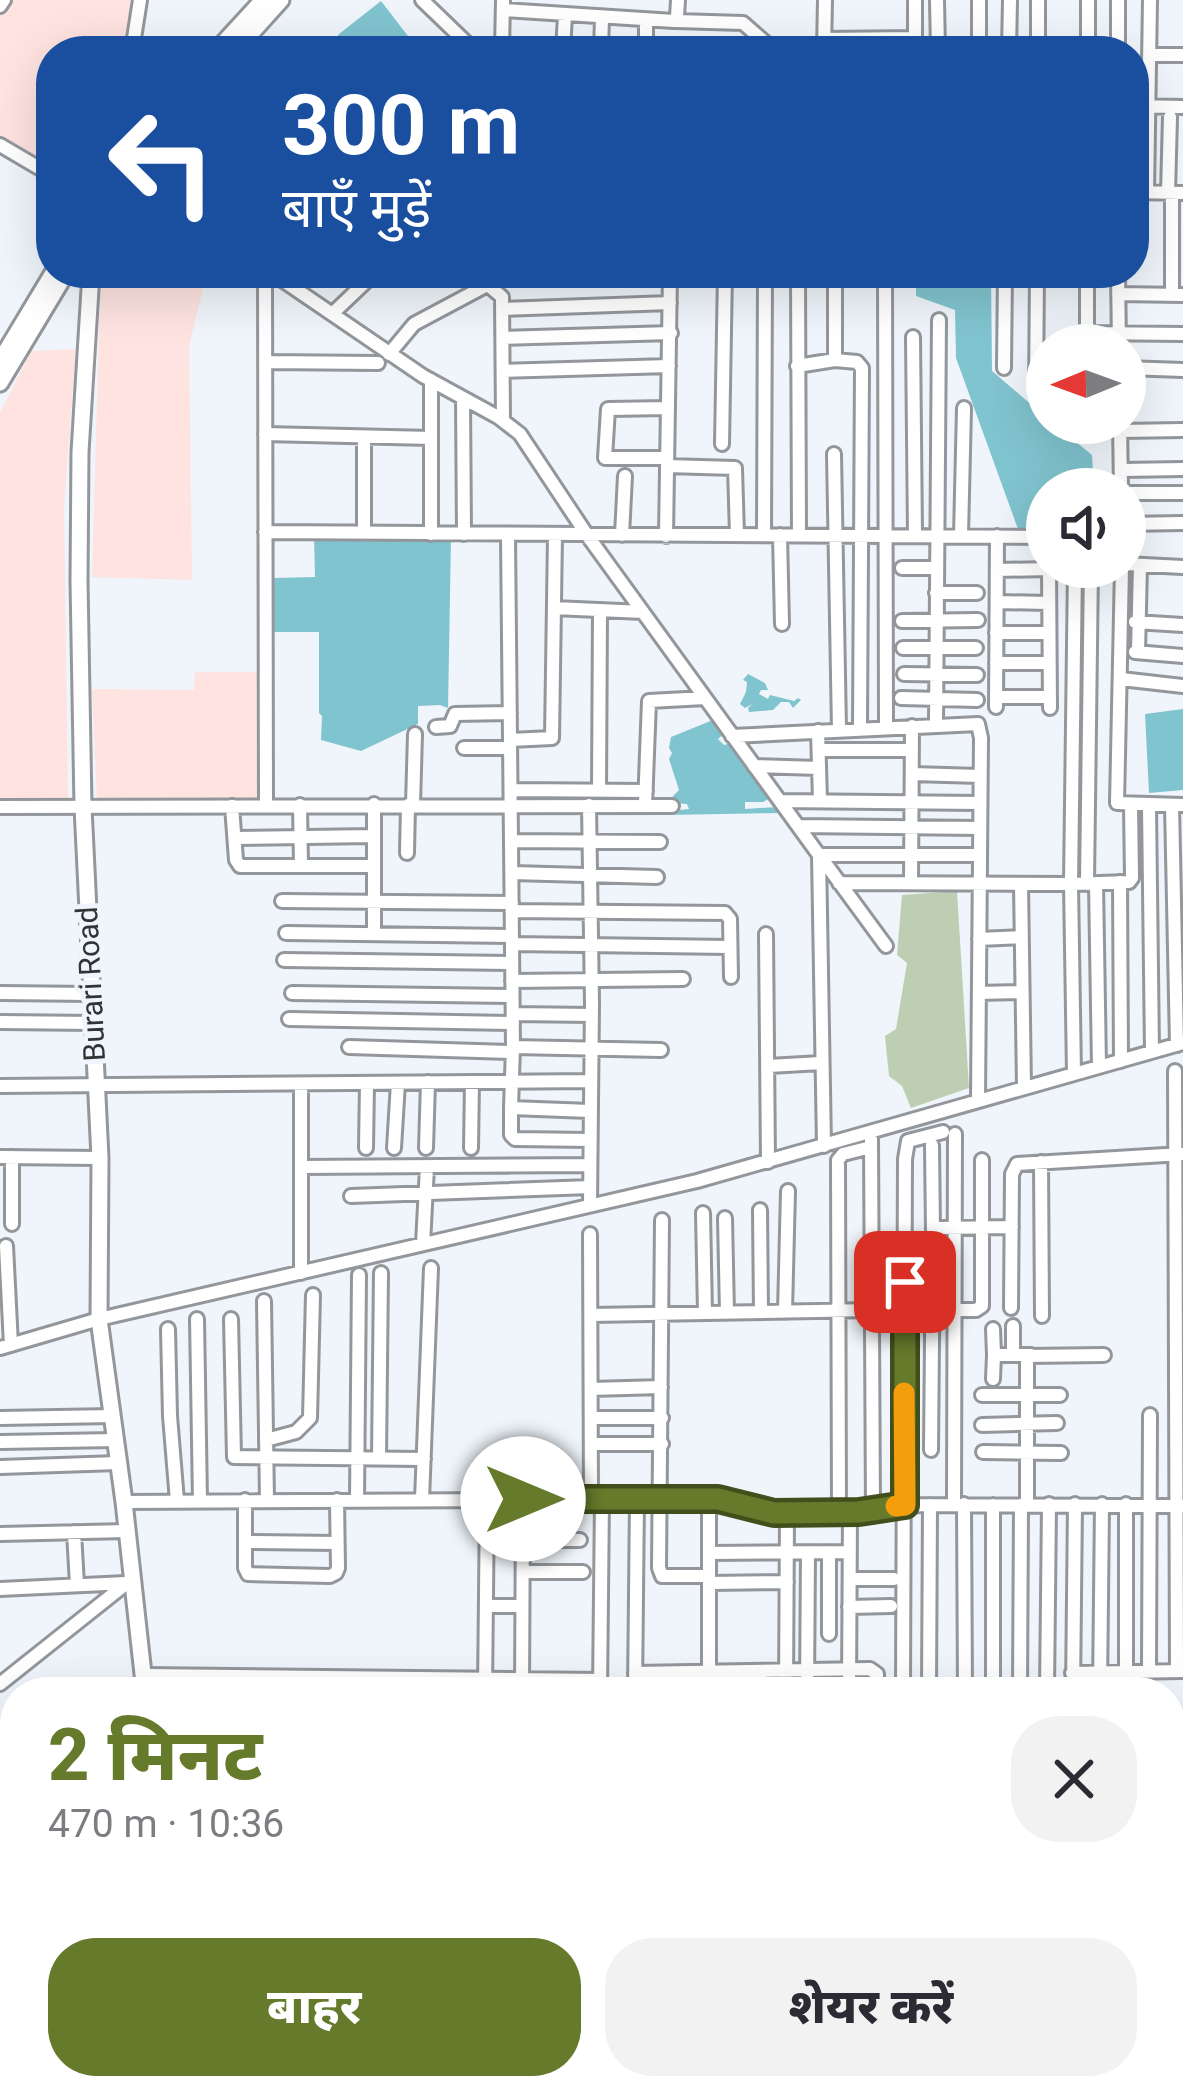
<!DOCTYPE html>
<html lang="hi">
<head>
<meta charset="utf-8">
<style>
	:root { --surface:#fff; --page:#f2f2f3; --text:#2b2b33; --muted:#7c7c81; --accent:#657a2b }
	body { margin:0; font-family:Roboto,"Noto Sans Devanagari",sans-serif; background:var(--page); color:var(--text); height:100vh; display:flex; flex-direction:column; font-size:45px; white-space:nowrap }
	* { box-sizing:border-box; margin:0 }
	p { font-size:39px; color:var(--muted) }
	.icon { flex:none; width:66px; height:66px; fill:none; stroke:currentColor; stroke-width:2; stroke-linecap:round; stroke-linejoin:round }
	.map { position:relative; flex:1; overflow:hidden }
	.panel { position:absolute; left:0px; top:1677px; width:1185px; height:423px; display:flex; flex-direction:column; background:var(--surface); border-radius:48px 48px 0 0; box-shadow:0 12px 48px #0002 }
	.panel>* { flex:none }
	.hud { position:absolute; left:36px; top:36px; width:1113px; height:252px; border-radius:48px; box-shadow:0 12px 48px #0002; background:#1a4fa0; color:#fff; overflow:hidden }
	.needle { width:78px; rotate:269deg }
	.fabs { position:absolute; left:1026px; top:324px; display:grid; gap:24px }
	.fabs a { display:grid; place-items:center; width:120px; height:120px; border-radius:50%; background:var(--surface); box-shadow:0 12px 48px #0002; font-size:60px }
	.pin { position:absolute; display:grid; place-items:center; width:102px; height:102px; color:#fff; margin:-51px; border-radius:24px; box-shadow:0 6px 18px #0006 }
	.me { position:absolute; width:132px; margin:-66px; rotate:90deg; stroke-linejoin:round; filter:drop-shadow(0 0 9px #0008) }
	.turn { display:flex; align-items:center; gap:42px; height:252px; padding:0 48px; font-size:54px }
	.turn .icon { width:156px; height:156px; stroke-width:2.5 }
	.turn b { display:block; font-size:84px; line-height:102px }
	.round { display:grid; place-items:center; flex:none; width:126px; height:126px; border-radius:48px; background:var(--page) }
	.summary { display:flex; align-items:center; justify-content:space-between; height:204px; padding:0 48px }
	h1 { font-size:72px; font-weight:800; line-height:90px; color:var(--accent) }
	.button { display:flex; gap:24px; margin-top:auto; padding:24px 48px }
	.button a { flex:1; height:138px; border-radius:48px; background:var(--accent); color:#fff; font-size:48px; font-weight:800; line-height:138px; text-align:center }
	.button a+a { background:var(--page); color:var(--text) }
	.map>svg:first-child { display:block }
	.industrial { fill:#fee3e0 }
	.green { fill:#beceb2 }
	.water { fill:#80c4cf }
	.lines { fill:none; stroke-linecap:round; stroke-linejoin:round }
	.stream { stroke:#80c4cf; stroke-width:3 }
	.minor-casing { stroke:#93979c; stroke-width:18 }
	.major-casing { stroke:#93979c; stroke-width:21 }
	.minor { stroke:#fff; stroke-width:12 }
	.major { stroke:#fff; stroke-width:15 }
	.route-casing { stroke:#424f1c; stroke-width:30 }
	.route { stroke:#657a2b; stroke-width:21 }
	.slow { stroke:#f59e0b; stroke-width:21 }
	.labels { text-anchor:middle; stroke-width:10; stroke-linejoin:round; paint-order:stroke }
	.street-label { font-size:30px; fill:#313335; stroke:#eff5fa }
</style>
</head>
<body>
<div class="map">
<svg width="1183" height="2098" viewBox="0 0 1183 2098">
	<rect width="100%" height="100%" fill="#eff5fa"/>
	<path class="industrial" d="M10,0H136L127,51H51V166L0,136V16Z
		M103,273H207L189,345L192,580L92,577L100,293Z
		M76,349L64,505L68,800L0,799V413L31,351Z
		M195,672H263L260,801L97,800L92,689L194,690Z"/>
	<path class="green" d="M957,891L969,1088L911,1108L902,1086L889,1076L885,1036L896,1029L907,963L897,955L902,895Z
		M1170,1838H1183V1893L1172,1937Z"/>
	<path class="water" d="M381,1L418,49L414,51L405,46L400,51H327L339,34Z
		M916,273H991L992,371L1047,418V423H1053L1092,455L1094,489H1047V529H1018L956,358L955,310L916,296Z
		M314,538H451L448,708L440,705L418,706V724L361,751L321,740L322,716L319,713V632H273L274,578L315,577Z
		M748,674L765,683L768,690H761L759,694L768,699L770,695L794,701L798,698L801,700L793,708L789,702H781L773,710L749,712L748,708L752,704L745,708L740,704L746,692L747,682L743,680Z
		M1183,709V790L1149,793L1145,714Z
		M713,720L724,734L718,739L724,745L731,743L772,797L763,802H745V809L778,807L784,813L666,815L670,811L689,809L687,804L672,803L673,796L679,790L669,759L672,753L669,748L671,737Z"/>
	<g class="lines">
		<path class="stream" d="M901,2098V2085"/>
		<defs>
			<path id="minor" d="M422,0L475,51
				M937,0L938,51
				M979,0V51
				M1118,0V51
				M0,6L4,0
				M503,10L674,21L677,17L678,0
				M646,20V51
				M676,21L743,23L775,51
				M824,39L915,38
				M132,51L140,0
				M502,51L503,0
				M563,51L565,15
				M601,51L602,17
				M824,51L825,0
				M915,51V0
				M1009,51L1010,0
				M1038,51V0
				M1088,51V0
				M1149,55H1183
				M1134,106L1183,107
				M0,145L51,175
				M1134,192L1183,193
				M1147,192L1150,0
				M1168,193L1170,117
				M1172,193V295
				M265,273L266,805
				M272,273L423,376L498,417L520,434L587,535L819,855L824,1146
				M474,273L502,297L503,420
				M798,273L799,535
				M885,273L886,727
				M1118,273L1119,345
				M1118,294L1183,295
				M503,309L670,303
				M332,314L375,273
				M1087,333L1183,334
				M913,337L915,535
				M503,338L671,333
				M1087,345V273
				M389,354L414,324L489,284
				M835,360L857,362L862,368L860,729
				M265,362L378,363
				M797,366L835,360V273
				M1004,368L1005,273
				M1125,368L1183,370
				M503,371L669,366
				M1036,394L1037,273
				M463,398L464,534
				M1120,423L1121,489
				M1120,431L1183,430
				M265,434L431,438
				M722,444L725,273
				M834,454L839,730
				M667,458H605L608,409L668,408
				M667,466L735,468L737,535
				M1121,470L1183,469
				M1125,493H1183
				M1125,524L1183,523
				M265,532L1047,537
				M364,533V437
				M431,534V380
				M508,535L513,1047L511,1108L590,1111
				M622,535L625,476
				M764,535L765,273
				M780,535L782,624
				M666,536L670,273
				M961,536L964,408
				M1125,564L1183,567
				M1049,567L1050,708
				M1122,567L1117,803L1183,805
				M902,568H936
				M997,570L1049,569
				M936,593H977
				M997,602L1049,603
				M554,608L643,612
				M902,621L978,620
				M1135,622L1183,625
				M996,633H1049
				M903,648H976
				M1135,652L1183,656
				M1138,652L1140,565
				M996,663H1049
				M904,674L977,675
				M1121,679L1183,686
				M996,697H1049
				M901,698L977,700
				M996,707L997,536
				M936,725L939,320
				M436,727L450,726L455,714L510,713
				M818,731L820,801
				M732,736L978,724L981,738L978,1100
				M510,740L552,738L555,535
				M464,748H510
				M819,750H912
				M754,766L819,768
				M912,774L980,776
				M511,790L646,791
				M599,790L600,610
				M780,801L980,803
				M374,804V932
				M300,805L301,866
				M413,805L415,734
				M589,805L592,1003L590,1205
				M1172,805L1177,1045
				M232,806L236,860L240,866H374
				M645,806L649,701L705,698
				M1149,806L1152,1052
				M0,807L672,806
				M799,826L980,828
				M235,838L374,836
				M511,841L660,842
				M407,853L408,805
				M819,855H980
				M820,856L886,946
				M512,873L657,877
				M1120,882L1121,1061
				M839,883L1071,884L1129,882L1132,878L1131,805
				M911,883L912,726
				M1087,883L1091,567
				M1096,883L1099,1067
				M1021,884L1024,1088
				M282,901L512,903
				M512,911L725,913L730,919L731,977
				M286,933L512,936
				M766,934L768,1162
				M979,939L1021,937
				M512,944L730,947
				M284,960L512,963
				M512,981L683,979
				M0,993L91,994
				M292,993L512,996
				M979,993L1022,992
				M513,1014L592,1015
				M289,1019L513,1023
				M0,1022L93,1023
				M349,1047L513,1052
				M513,1047L661,1050
				M769,1066L821,1063
				M1175,1071L1177,1671
				M1074,1074L1071,884L1075,567
				M301,1084V1273
				M0,1086L591,1081
				M511,1108V1135L515,1139L590,1140
				M871,1139L873,1510
				M932,1145L933,1232
				M366,1148L367,1084
				M394,1148L398,1083
				M426,1148L428,1082
				M471,1148L472,1082
				M0,1157L100,1158
				M12,1157V1224
				M1041,1162L1042,1316
				M301,1167L590,1165
				M351,1196L590,1187
				M760,1210L761,1312
				M703,1213L705,1313
				M725,1218L727,1313
				M662,1220L659,1568L662,1576H709
				M590,1234L591,1498
				M423,1244L427,1167
				M6,1246L11,1345
				M264,1301L267,1500
				M1011,1308L1012,1174L1017,1164L1182,1154
				M955,1310H976L982,1306V1160
				M785,1312L788,1191
				M591,1315L872,1310
				M197,1319L200,1501
				M231,1319L234,1457L424,1459
				M168,1329L170,1416L177,1501
				M993,1329L994,1355
				M0,1348L99,1319L697,1181L1183,1043
				M1013,1355V1326
				M993,1379L994,1355H1031
				M591,1389L661,1387
				M982,1395H1060
				M0,1418L113,1416
				M591,1418H662
				M982,1425L1057,1423
				M266,1440L296,1432L310,1418L313,1295
				M0,1442L116,1440
				M591,1444H662
				M931,1450L933,1232L939,1228L1012,1227
				M983,1452L1061,1453
				M379,1458L381,1273
				M0,1467L118,1463
				M709,1499V1692
				M245,1500V1568L248,1574L330,1576L336,1573L338,1568L337,1500
				M357,1500L359,1275
				M422,1500L431,1268
				M124,1502L709,1499L727,1500L774,1513L859,1512L903,1505L1183,1506
				M954,1504L955,1134
				M964,1504L965,1692
				M1126,1504V1692
				M1027,1505V1356L1104,1355
				M839,1512L838,1160L843,1154L871,1147
				M74,1532L77,1585
				M0,1534L127,1531
				M523,1540H580
				M245,1542L337,1543
				M709,1553L850,1552
				M523,1572H583
				M850,1579H894
				M709,1583L787,1582
				M0,1589L126,1583
				M486,1606H522
				M849,1607L891,1606
				M829,1634V1552
				M1149,1670L1150,1415
				M635,1673L870,1669L877,1674V1692
				M1072,1673L1182,1671
				M144,1675L600,1680
				M0,1684L127,1583
				M485,1692L487,1499
				M522,1692L523,1499
				M600,1692L602,1498
				M635,1692L637,1498
				M760,1692V1671
				M786,1692L787,1513
				M807,1692L808,1552
				M849,1692L850,1512
				M903,1692L905,1159L908,1141L943,1132
				M929,1692L930,1505
				M993,1692V1505
				M1020,1692L1021,1505
				M1047,1692L1049,1504
				M1073,1692L1075,1504
				M1100,1692L1102,1504
				M0,1745H15
				M1170,1758L1183,1759
				M1170,1821L1183,1820
				M0,1857H15
				M1176,1944L1181,2029
				M0,2037L15,2036
				M1170,2058H1183
				M1170,2084H1183
				M23,2085L24,2098
				M57,2085L59,2098
				M89,2085L90,2098
				M121,2085L122,2098
				M329,2085L433,2098
				M607,2085H633
				M721,2085V2098
				M1131,2085V2098
				M649,2098V2085
				M684,2098V2085
				M977,2098V2085
				M998,2098L1015,2093L1042,2098
				M1061,2098L1071,2085"/>
			<path id="major" d="M216,51L263,0
				M235,51L281,0
				M91,273L80,452L79,581L83,807L100,1158L99,1319L124,1502L145,1692
				M0,361L53,273
				M0,383L66,273
				M207,2085L208,2098"/>
		</defs>
		<use href="#minor" class="minor-casing"/>
		<use href="#major" class="major-casing"/>
		<use href="#minor" class="minor"/>
		<use href="#major" class="major"/>
	</g>
	<g class="lines">
		<defs>
			<path id="route" d="M523,1499H718L774,1513L859,1512L905,1505V1282"/>
		</defs>
		<use href="#route" class="route-casing"/>
		<use href="#route" class="route"/>
		<path class="slow" d="M896,1506L905,1505L904,1393"/>
	</g>
	<g class="labels">
		<g class="street-label">
			<text transform="translate(91 984) rotate(-93)" y="10">Burari Road</text>
		</g>
	</g>
</svg>
<div class="fabs">
<a><svg class="needle" viewBox="-14 -14 28 28"><path d="M0-13l5 13h-10z" fill="#e53935"/><path d="M0 13l5-13h-10z" fill="#7c7c81"/></svg></a>
<a><svg class="icon" aria-label="sound" viewBox="0 0 24 24"><path d="M4 9h4l5-4v14l-5-4H4zM17 9q2 3 0 6"/></svg></a>
</div>
<div class="pin" style="left:905px;top:1282px;background:#d93025"><svg class="icon" aria-label="arrive" viewBox="0 0 24 24"><path d="M6 21V4h12l-3 4 3 4H6"/></svg></div>
<svg class="me" style="left:523px;top:1499px" viewBox="-20 -20 40 40"><circle r="19" fill="#fff"/><path d="M0-13L10 11 0 6-10 11z" fill="#657a2b"/></svg>
<div class="hud">
<div class="turn"><svg class="icon" aria-label="left" viewBox="0 0 24 24"><path d="M17 20v-9H6M10 6l-5 5 5 5"/></svg><div><b>300 m</b>बाएँ मुड़ें</div></div>
</div>
<section class="panel">
<div class="summary"><div><h1>2 मिनट</h1><p>470 m · 10:36</p></div><a class="round"><svg class="icon" aria-label="close" viewBox="0 0 24 24"><path d="M6 6l12 12M18 6L6 18"/></svg></a></div>
<div class="button"><a>बाहर</a><a>शेयर करें</a></div>
</section>
</div>
</body>
</html>
